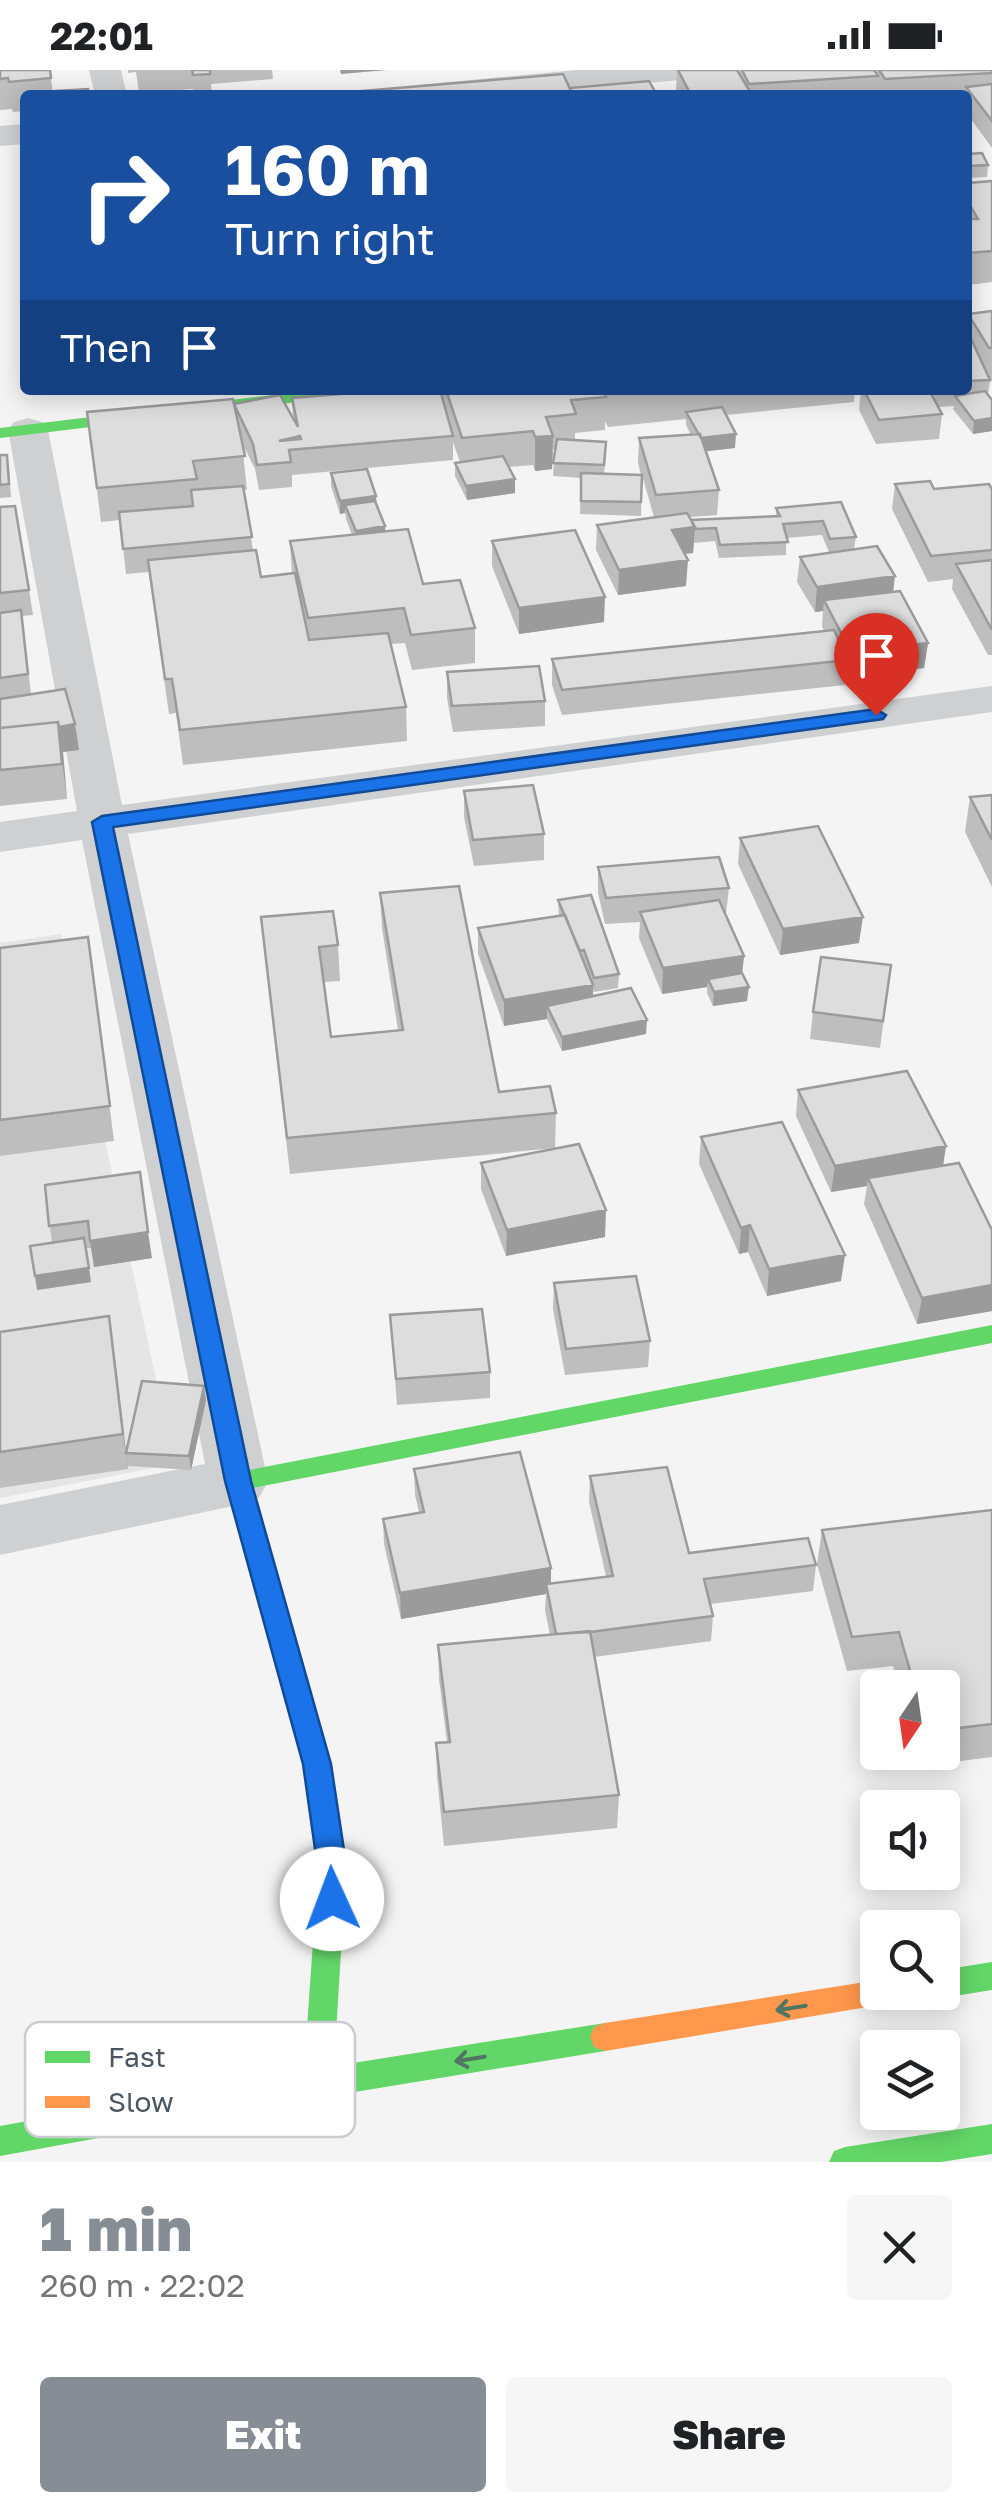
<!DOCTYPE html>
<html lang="en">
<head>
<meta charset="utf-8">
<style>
	:root { --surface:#fff; --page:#f6f6f6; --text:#202124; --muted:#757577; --accent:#868d94 }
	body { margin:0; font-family:"Golos Text",sans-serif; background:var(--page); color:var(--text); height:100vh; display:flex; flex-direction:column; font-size:38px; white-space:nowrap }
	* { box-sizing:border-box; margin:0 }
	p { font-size:32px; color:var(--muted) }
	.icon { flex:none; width:55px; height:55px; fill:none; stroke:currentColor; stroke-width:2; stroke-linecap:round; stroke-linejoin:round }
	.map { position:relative; height:2092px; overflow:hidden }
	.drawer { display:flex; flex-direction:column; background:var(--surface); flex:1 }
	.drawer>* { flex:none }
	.guide { position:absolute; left:20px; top:20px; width:952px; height:305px; border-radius:10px; box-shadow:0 5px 25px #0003; background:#1a4fa0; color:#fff; overflow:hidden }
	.needle { width:65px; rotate:193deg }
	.buttons { position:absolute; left:860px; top:1600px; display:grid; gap:20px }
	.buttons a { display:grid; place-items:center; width:100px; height:100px; border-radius:10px; background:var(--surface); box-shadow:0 5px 25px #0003; font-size:50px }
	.pin { position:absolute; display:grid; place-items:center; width:85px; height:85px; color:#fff; margin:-102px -42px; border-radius:50% 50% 50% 0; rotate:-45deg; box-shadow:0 0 10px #0007 }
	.pin .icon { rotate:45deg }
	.me { position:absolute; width:110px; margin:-55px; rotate:358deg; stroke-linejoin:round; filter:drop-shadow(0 0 8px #0008) }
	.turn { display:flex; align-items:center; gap:35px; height:210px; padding:0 40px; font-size:45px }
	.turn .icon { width:130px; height:130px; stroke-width:2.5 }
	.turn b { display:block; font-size:70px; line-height:85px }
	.then { display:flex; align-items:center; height:95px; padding:0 40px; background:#0003; gap:20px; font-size:38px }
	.round { display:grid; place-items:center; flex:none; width:105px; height:105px; border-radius:10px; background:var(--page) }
	.head { display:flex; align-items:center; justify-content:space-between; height:170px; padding:0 40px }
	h1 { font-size:60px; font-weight:800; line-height:75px; color:var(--accent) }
	.button { display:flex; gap:20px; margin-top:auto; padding:20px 40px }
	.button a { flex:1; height:115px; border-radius:10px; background:var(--accent); color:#fff; font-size:40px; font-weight:800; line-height:115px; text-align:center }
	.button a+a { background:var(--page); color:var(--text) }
	.status { display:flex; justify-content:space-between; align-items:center; height:70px; padding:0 50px; background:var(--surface); direction:ltr }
	.status svg { height:28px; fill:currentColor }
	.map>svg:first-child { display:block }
	.education { fill:#e6e5e6 }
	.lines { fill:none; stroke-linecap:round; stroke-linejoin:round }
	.street { fill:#ced0d2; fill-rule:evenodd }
	.fast { fill:#63d668; fill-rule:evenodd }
	.slow { fill:#ff974d; fill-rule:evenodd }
	.wall { fill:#bebebf; fill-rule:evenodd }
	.shaded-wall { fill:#9b9b9b }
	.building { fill:#ddddde; stroke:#9b9b9b; stroke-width:2.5; fill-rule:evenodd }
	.oneway { stroke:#507663 }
	.route { fill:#1a73e8; stroke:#114b97; stroke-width:2.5 }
	.key { fill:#fff; stroke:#c9ccd0; stroke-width:2.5 }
	.key-label { font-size:28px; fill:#4a5661 }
</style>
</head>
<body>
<div class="status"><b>22:01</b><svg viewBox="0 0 49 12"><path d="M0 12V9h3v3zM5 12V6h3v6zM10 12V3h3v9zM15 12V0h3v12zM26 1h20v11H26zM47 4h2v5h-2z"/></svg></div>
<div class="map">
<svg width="992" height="2092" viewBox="0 0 992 2092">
	<rect width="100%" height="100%" fill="#f4f4f4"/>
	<path class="education" d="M61,864L174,1394L0,1428V873Z"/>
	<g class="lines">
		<path class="street" d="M89,0H121L127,25H95Z
			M577,0H696L691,7L680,10L521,25H402L406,18L418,15Z
			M25,54V74L0,76V56Z
			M28,348L42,352L48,360L122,735L992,616V642L128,764L268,1411L259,1428L238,1435L0,1485V1435L205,1394L82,770L0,782V752L77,741L8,360L14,352Z"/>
		<path class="fast" d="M315,320H364L356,325L0,368V358Z
			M992,1255V1273L253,1418L331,1694L346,1800L334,1996L605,1953L616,1957L620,1967L616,1977L605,1981L318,2028L0,2086V2056L304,2001L318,1800L303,1694L225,1411L229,1404Z
			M992,1892V1920L942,1928L932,1924L942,1922V1900Z
			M992,2054V2084L941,2092H829L834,2081L845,2077Z"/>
		<path class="slow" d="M878,1910V1922H902L897,1932L605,1981L594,1977L590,1967L594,1957L605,1953Z"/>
	</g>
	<path class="wall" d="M0,0H50L53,25H25V41L13,42L12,39L0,40Z
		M128,0H272L273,9L211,14L212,25H194L193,19L139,23L136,2L128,3Z
		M677,0H737L739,2V0H992V78L968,45V25H878L876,22V25H678L676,21Z
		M570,18L657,25H314Z
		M968,84L988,95L987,107L968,108Z
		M992,111V212L968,215V113Z
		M992,241V310L990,311L988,325L992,330V361L973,364L953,339L954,336L939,337L942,344L939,369L876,374L859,340L861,320H968V244Z
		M440,320H855L854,332L726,345L735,378L706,381L719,420L717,445L690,447L691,450L776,446V438L841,432L856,467L854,479L893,522L928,573L924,598L848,608L846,604L845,615L562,645L552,615V589L824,561L822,556L823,541L815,542L797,512L800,487L829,482L822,465L786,468V485L719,488L715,471L694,473L693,483L684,484L686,516L618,525L596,480L597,455L654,447L642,405L641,446L580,444L581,408L553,406L555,379H553L552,399L535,401L533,395L509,397L515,409V423L467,430L455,406V393L460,392L453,372V390L292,405V417L259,420L255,399L242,373L247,420H243L253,480L261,507L292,504L290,471L352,465L346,449L345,443L340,444L331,416V403L376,426V435L385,456V461L423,514L475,558V593L412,600L405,573L391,574L406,637L407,671L183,695L176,643L169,644L149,502L126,504L120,450L101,452L87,342L234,334L293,349L292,328ZM686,349V355L691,365L639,368L638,393L641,405L604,404L606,385L575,370V363L605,360V351L608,357Z
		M0,385L9,398L11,427L0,428Z
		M895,414L934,419H992V585H988L952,519L953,509L928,512L892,439Z
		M0,437L29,520L33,545L22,546L31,624L75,654L79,680L63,682L67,729L0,736Z
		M492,471L604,552L519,564L492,496Z
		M447,602L545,631V656L453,662L447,628Z
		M464,721L544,764V790L474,796L464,747Z
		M992,725V817L965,762L970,727Z
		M740,768L859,873L780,885L738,794Z
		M598,797L729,818L726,844L744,886L742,904L747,931L713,936L707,923V917L662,924L639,868L640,852L605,854L598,823Z
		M380,823L499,1022L556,1043L555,1078L290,1104L261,847L338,875L340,911L324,912L331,967L398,960L382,858Z
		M558,830L619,904L618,918L594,922L593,920V926L646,964L562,981L547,949L504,956L478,884V858L559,846Z
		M88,867L114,1071L0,1086V878Z
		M891,895L880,978L810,969L813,942Z
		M798,1020L946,1076L943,1095L992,1160V1241L917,1254L864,1134L867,1116L831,1122L796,1046Z
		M701,1067L841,1211L767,1226L748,1182L739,1184L699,1094Z
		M481,1093L605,1167L506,1186L481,1119Z
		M45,1115L152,1188L94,1197L91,1178H85L91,1212L37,1220L52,1173Z
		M554,1213L650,1271L648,1297L565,1305L553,1239Z
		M390,1245L490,1302V1328L397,1335Z
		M0,1262L114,1281L126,1381L206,1330L191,1400L128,1396V1394V1399L0,1418Z
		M414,1399L551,1498V1514L606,1506L589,1432L590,1406L689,1483L816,1495L813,1521L710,1534L713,1546L711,1571L594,1587L619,1725L617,1758L444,1776L437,1707L436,1673L447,1672L439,1609L438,1575L550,1565L545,1540L546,1524L401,1549L384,1474L383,1449L419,1442L415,1425Z
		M992,1440V1687L921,1696L917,1682H942V1618H899L893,1596L847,1601L817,1494L822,1460Z"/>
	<path class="shaded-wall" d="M340,0H387L341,4Z
		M992,348V361L973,364L974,351Z
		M736,364L735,378L699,382L700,369Z
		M553,366L552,399L535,401V367Z
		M515,409V423L467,430L466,416Z
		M376,426L377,440L345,435V443L340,444V431Z
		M385,456L386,470L356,474V461Z
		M695,457L693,483L671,485L672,460Z
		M688,490L686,516L618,525L619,500Z
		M895,506L892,532L824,530L823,541L815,542L817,517Z
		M605,527L604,552L519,564V538Z
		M928,573L924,598L848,608L851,582Z
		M75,654L79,680L63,682L67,729L61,683L0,666Z
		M863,847L859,873L780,885L783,859Z
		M744,886L741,912L708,909L707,917L662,924L663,898Z
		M593,915V941L547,936V949L504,956V930Z
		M749,917L747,931L713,936L714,922Z
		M647,950L646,964L562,981V967Z
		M946,1076L942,1102L868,1108L867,1116L831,1122L835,1096Z
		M606,1140L605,1167L506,1186L507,1160Z
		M750,1155L748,1182L739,1184L741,1158Z
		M148,1162L152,1188L94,1197L90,1171Z
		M845,1185L841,1211L767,1226L769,1199Z
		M89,1198L91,1212L37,1220L35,1206Z
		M992,1215V1241L917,1254L922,1228Z
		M109,1246L114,1281L128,1399L123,1364Z
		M204,1316L206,1330L191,1400L189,1386Z
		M551,1498V1523L546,1514V1524L401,1549L400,1523Z"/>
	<path class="building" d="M0,0H50L51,8L9,12L8,8L0,9Z
		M192,0H210V4L193,5Z
		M678,0H737L752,25H691Z
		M742,0H874L878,6L749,14Z
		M879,0H992V3L885,9Z
		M563,4L571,21L528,25H314Z
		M649,11L657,25H573L570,18Z
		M992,14V51L966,17Z
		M88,19V25H57L56,21Z
		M982,83L988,95L968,96V84Z
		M992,111V181L968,183V149H978L968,132V113Z
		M992,241V278H989L968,244Z
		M968,262L990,310L968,311Z
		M391,320H440L453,366L289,380L291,392L257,395L253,374L234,334L280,325L298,357L292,328ZM300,366L301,369L279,371Z
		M446,320H603L606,327L571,330L576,344L546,347L553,366L535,367L533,361L462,368Z
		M607,320H647L609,324Z
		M864,320H929L942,344L879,350Z
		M985,321L992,330V348L974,351L955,326Z
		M233,329L245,386L193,391L197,409L97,418L87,342Z
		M722,337L736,364L701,368L686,342Z
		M700,364L719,420L656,425L639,368Z
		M557,369L606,372L604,395L553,393Z
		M0,385H7L9,414L0,415Z
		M503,386L515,409L466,416L455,393Z
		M367,399L376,426L340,431L331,403Z
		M581,403L642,405L641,432L581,431Z
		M930,411L934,419L989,414L992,419V480L931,486L895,414Z
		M243,416L252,467L123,479L119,442L193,436L191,420Z
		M375,431L385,456L356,461L345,435Z
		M841,432L856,467L830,469L823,451L783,454L788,472L720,475L716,458L695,459L691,450L780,446L776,438Z
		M15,436L29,520L0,523V437Z
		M687,443L695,457L672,460L688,490L619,500L597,455Z
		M408,459L423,514L460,510L475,558L411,565L404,538L308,548L290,471Z
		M575,460L605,527L519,538L492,471Z
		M877,476L895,506L817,517L800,487Z
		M256,480L261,507L295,503L309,570L388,563L406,637L180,660L172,609H165L148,490Z
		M992,490V560L956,494Z
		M900,521L928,573L851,582L824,530Z
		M21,540L28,604L0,608V543Z
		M834,560L848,590L562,620L552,589Z
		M539,596L545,631L452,636L447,602Z
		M65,619L75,654L59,657L58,652L0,658V629Z
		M58,652L62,694L0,700V658Z
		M533,715L544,764L473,770L464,721Z
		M992,725V770L970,727Z
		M818,756L863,847L783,859L740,768Z
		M719,787L729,818L606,828L598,797Z
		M459,816L499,1022L550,1016L556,1043L287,1068L261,847L333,841L338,875L319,877L331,967L403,960L380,823Z
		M591,825L619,904L594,908L584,880L580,881L558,830Z
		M719,830L744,886L663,898L640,842Z
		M565,845L593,915L504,930L478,858Z
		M88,867L110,1036L0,1050V878Z
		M821,887L891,895L883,951L813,942Z
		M742,903L749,917L714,922L708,909Z
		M631,918L647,950L562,967L547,936Z
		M907,1001L946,1076L835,1096L798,1020Z
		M782,1052L845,1185L769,1199L750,1155L741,1158L701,1067Z
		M579,1074L606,1140L507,1160L481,1093Z
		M959,1093L992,1160V1215L922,1228L868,1108Z
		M140,1102L148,1162L90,1171L88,1151L49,1156L45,1115Z
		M84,1168L89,1198L35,1206L30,1176Z
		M636,1206L650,1271L566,1279L554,1213Z
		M482,1239L490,1302L396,1309L390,1245Z
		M109,1246L123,1364L0,1382V1262Z
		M142,1311L204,1316L189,1386L126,1383Z
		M520,1382L551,1498L400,1523L383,1449L424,1442L414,1399Z
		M667,1397L689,1483L808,1468L816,1495L704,1509L713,1546L590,1562L556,1564L546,1514L613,1506L590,1406Z
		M992,1440V1654L942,1660V1618H915L899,1562L852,1567L822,1460Z
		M590,1561L619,1725L444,1742L436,1673L450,1672L438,1575Z"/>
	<defs><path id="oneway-shaft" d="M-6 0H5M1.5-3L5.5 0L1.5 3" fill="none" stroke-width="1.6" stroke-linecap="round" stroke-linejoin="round" transform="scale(2.5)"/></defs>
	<g class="oneway">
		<use href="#oneway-shaft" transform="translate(791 1938) rotate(171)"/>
		<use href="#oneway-shaft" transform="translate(470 1989) rotate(171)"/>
	</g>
	<path class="route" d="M876,639L886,645L883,649L113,757L251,1411L331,1694L347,1800L346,1829L342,1839L332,1843L321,1839L317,1829L318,1800L303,1694L225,1411L92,752L102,746Z"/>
	<rect x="25" y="1952" width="330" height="115" rx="15" class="key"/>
	<rect x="45" y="1981" width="45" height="12" fill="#63d668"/>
	<rect x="45" y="2026" width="45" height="12" fill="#ff974d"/>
	<g class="key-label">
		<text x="108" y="1997">Fast</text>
		<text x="108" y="2042">Slow</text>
	</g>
</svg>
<div class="buttons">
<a><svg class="needle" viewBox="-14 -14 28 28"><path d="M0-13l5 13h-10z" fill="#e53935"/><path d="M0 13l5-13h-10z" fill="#757577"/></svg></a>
<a><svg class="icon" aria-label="sound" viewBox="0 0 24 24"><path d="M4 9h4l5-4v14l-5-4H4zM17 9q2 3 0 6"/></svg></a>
<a><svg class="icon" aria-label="search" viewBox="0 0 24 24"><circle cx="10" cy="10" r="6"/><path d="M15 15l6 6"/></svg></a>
<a><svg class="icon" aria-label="layers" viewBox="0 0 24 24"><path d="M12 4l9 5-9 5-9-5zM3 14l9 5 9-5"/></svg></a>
</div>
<div class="pin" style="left:876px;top:645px;background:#d93025"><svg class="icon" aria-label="arrive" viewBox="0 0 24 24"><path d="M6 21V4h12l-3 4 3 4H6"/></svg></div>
<svg class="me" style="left:332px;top:1829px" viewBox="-20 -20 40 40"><circle r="19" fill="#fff"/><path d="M0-13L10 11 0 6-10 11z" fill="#1a73e8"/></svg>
<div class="guide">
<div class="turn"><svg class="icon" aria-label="right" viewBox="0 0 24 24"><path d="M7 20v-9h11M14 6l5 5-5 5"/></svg><div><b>160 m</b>Turn right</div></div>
<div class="then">Then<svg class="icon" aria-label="arrive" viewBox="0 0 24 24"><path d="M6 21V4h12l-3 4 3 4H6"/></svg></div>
</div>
</div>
<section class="drawer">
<div class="head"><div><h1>1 min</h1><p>260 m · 22:02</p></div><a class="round"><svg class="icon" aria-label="close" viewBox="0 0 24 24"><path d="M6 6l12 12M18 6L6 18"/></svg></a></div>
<div class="button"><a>Exit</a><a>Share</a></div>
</section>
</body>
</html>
